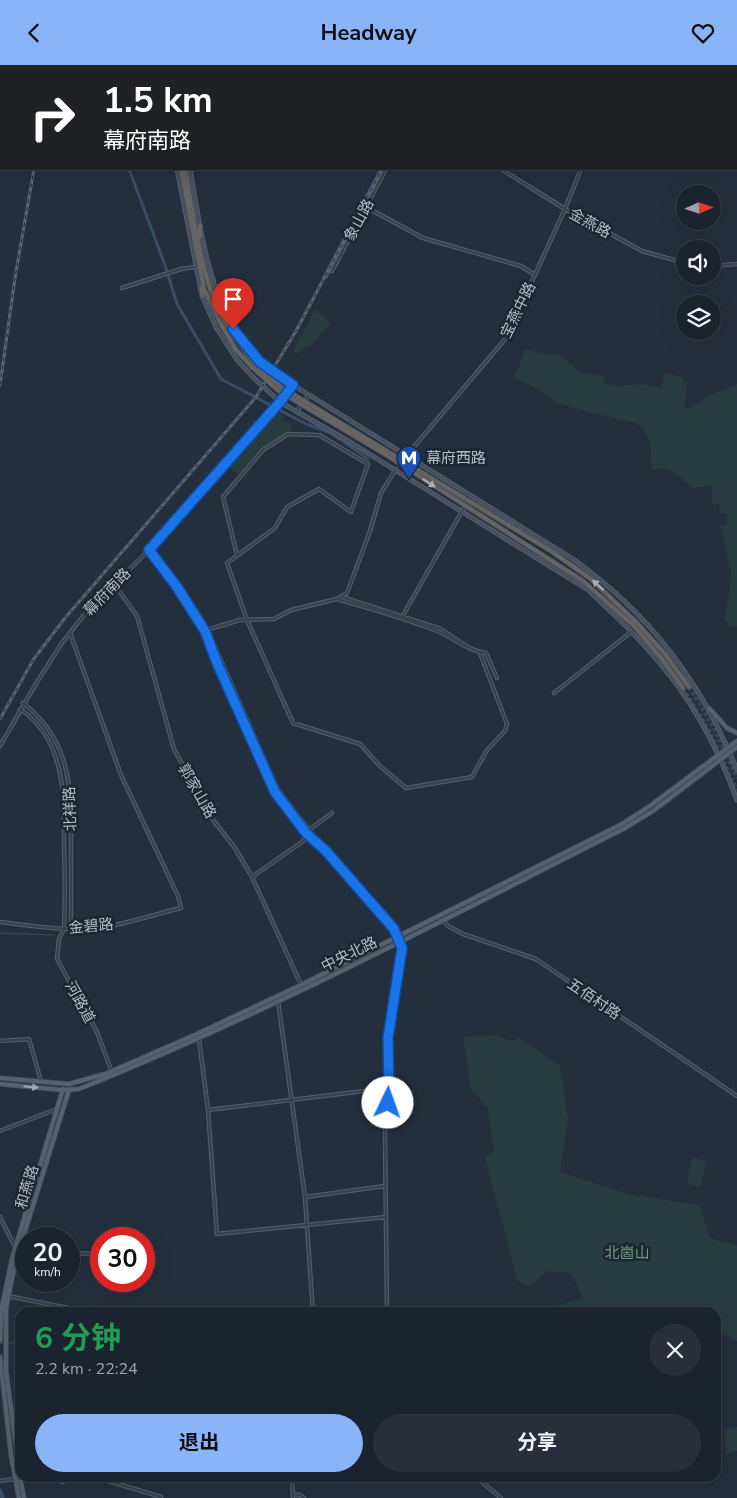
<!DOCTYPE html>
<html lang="zh">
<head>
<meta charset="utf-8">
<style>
	:root { --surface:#1b232e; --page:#282f3a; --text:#f1f3f6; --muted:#a0a4aa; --line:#39404a; --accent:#8ab4f8 }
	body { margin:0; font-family:"Nunito Sans","Noto Sans SC",sans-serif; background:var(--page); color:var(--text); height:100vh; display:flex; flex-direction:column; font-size:19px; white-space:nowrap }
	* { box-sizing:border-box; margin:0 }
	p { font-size:16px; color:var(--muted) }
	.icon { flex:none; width:28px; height:28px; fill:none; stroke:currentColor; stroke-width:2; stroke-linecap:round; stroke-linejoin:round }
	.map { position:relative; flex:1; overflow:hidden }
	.sheet { position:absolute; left:15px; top:1242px; width:706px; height:175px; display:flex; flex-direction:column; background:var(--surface); border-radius:15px; box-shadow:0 5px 20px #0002,0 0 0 1px var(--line) }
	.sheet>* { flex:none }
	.guide { position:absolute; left:0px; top:0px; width:738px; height:105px; box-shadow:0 5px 20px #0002,0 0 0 1px var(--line); background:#202124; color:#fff; overflow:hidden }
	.needle { width:32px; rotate:87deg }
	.fabs { position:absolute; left:676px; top:120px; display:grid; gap:10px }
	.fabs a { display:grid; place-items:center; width:45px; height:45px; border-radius:50%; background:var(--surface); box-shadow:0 5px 20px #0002,0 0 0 1px var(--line); font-size:25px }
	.speed { position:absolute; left:15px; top:1162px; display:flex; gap:10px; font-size:25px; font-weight:700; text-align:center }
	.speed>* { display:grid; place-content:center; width:65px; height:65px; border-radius:50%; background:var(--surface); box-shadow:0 5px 20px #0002,0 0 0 1px var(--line); line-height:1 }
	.speed small { font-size:12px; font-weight:400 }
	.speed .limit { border:8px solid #d22; background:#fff; color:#111 }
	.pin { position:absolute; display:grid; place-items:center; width:42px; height:42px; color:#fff; margin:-51px -21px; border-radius:50% 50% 50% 0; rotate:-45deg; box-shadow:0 0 5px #0007 }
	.pin .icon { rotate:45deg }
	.me { position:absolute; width:55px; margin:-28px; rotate:3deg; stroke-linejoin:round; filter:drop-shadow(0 0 4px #0008) }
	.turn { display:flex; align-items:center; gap:18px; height:105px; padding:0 20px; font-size:22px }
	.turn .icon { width:65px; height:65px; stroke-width:2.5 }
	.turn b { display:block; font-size:35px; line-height:42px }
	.round { display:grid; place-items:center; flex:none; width:52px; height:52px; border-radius:26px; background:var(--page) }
	.overview { display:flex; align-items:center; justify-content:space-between; height:85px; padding:0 20px }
	h1 { font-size:30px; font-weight:700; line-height:38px; color:#1e9e55 }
	.action { display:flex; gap:10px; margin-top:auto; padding:10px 20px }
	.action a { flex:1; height:58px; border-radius:30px; background:var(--accent); color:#111; font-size:20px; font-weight:700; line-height:58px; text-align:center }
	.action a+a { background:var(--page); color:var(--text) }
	header { display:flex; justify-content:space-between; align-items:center; height:65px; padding:0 20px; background:var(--accent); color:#111; font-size:22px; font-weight:700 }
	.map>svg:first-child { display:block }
	.green { fill:#263c3f }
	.water { fill:#394c67 }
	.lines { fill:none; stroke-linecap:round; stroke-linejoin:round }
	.stream { stroke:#394c67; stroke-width:1 }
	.canal { stroke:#394c67; stroke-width:3 }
	.river { stroke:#394c67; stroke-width:5 }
	.trunk-tunnel { stroke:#3a4453; stroke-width:4; stroke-dasharray:4 2; stroke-linecap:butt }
	.minor-casing { stroke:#565f6c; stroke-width:4.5 }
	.tertiary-casing { stroke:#565f6c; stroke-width:4.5 }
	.secondary-casing { stroke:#565f6c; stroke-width:5 }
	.primary-casing { stroke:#414a57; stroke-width:5.5 }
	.trunk-casing { stroke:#434c59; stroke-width:5.5 }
	.minor { stroke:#38414e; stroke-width:2.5 }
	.tertiary { stroke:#38414e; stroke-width:2.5 }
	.secondary { stroke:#465061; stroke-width:3 }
	.primary { stroke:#56606e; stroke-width:4 }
	.trunk { stroke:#656462; stroke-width:4 }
	.rail-casing { stroke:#5a6575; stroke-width:3 }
	.rail { stroke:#1d2633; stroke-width:1; stroke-dasharray:4; stroke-linecap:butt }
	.trunk-bridge-casing { stroke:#434c59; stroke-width:5.5; stroke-linecap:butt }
	.trunk-bridge { stroke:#656462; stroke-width:4 }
	.oneway { fill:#a8afba }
	.oneway2 { fill:#a1aab7 }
	.route-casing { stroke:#114b97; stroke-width:12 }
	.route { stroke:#1a73e8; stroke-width:9 }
	.labels { text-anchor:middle; stroke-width:5; stroke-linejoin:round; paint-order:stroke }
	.street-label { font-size:15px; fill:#b4bcc9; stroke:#1d2633 }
	.poi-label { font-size:15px; fill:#b4bcc9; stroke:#1d2633; text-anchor:start }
	.park-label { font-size:15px; fill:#6b9a76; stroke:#1d2633 }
</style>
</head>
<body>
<header><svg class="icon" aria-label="back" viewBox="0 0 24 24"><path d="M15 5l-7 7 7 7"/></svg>Headway<svg class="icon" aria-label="heart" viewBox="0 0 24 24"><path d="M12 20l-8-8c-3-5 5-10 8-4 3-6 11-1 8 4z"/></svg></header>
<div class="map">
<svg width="737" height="1433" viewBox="0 0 737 1433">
	<rect width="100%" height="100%" fill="#242f3e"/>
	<path class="green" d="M315,244L331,258L309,282H305L298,289L293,286Z
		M526,284L540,288L560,290L580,308L605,311L603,318L620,321L644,319L661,323L665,308L682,312L687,325L684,342L689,343L717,327L727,325V322L737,319V561H728V558L724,555L730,525L731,506L720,461L727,460V448H720L719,439H712V421L698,422L693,424C681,412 671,401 652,404C651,387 652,368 636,358L589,347L557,338L538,324L514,313Z
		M273,345L284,350L283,355L291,360V365L260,386L239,411L226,399Z
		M494,970L511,976L519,973L560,1001L568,1054L560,1107L628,1129L699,1140L710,1173L737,1181V1276L716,1264V1248L709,1246L545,1247L553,1246L559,1240L583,1233L571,1208L547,1206L530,1222L517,1215L485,1092L494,1087L488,1043L471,1024L463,971L483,972Z
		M692,1093L706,1095L701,1122L687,1119Z
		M737,1362V1386L726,1390L725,1365Z"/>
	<path class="water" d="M379,104H384L327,214L322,213Z"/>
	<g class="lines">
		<path class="stream" d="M0,868L54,870
			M29,1248L31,1243L49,1248
			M0,1278H14L20,1268"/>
		<path class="canal" d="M123,0V1
			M129,104L165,200L177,239L221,314L306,359L331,368L368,394"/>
		<path class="river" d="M594,1V0
			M0,1426L2,1433"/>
		<path class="trunk-tunnel" d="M689,622L714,663L737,713
			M683,623L710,666L737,726"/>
		<defs>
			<path id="minor" d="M141,0V1
				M442,1L443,0
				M666,1L668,0
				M501,104L565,144L642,186L685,198
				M366,142L423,173L521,201L535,210
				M712,201L737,199
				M332,206L386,104
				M122,223L181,204L195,202
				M407,390L506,273L565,144L581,104
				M151,482L207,564L278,725L309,765
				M149,485L177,522L205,566L217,598L275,727L306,767L326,786L394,864L402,883L388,973L389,1023L385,1069L387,1248
				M237,490L223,432L263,385L288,369L319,370L368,399L351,447L319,424L287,442L275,463L227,498L247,555L293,658L360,679L380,701L406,723L472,712L487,685L505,666L507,659L480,588
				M114,519L137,551L174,684L210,751L235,783L252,812L303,924
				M342,532L441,564L468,582
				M337,534C371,544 405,553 437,566C454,573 468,586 486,588L497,613
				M402,552L465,441
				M206,565L240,555L274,554L291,545L337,534L347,528L370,466L381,428L396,404
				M70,568L121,710L178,831L181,843
				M554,628L631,567
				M252,812L302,777L306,773V767L332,748
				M440,851L448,861L463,869L536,894L737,1031
				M64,864L59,874L57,894L97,967L113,1010
				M278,936L305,1132L313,1248
				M199,974L208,1045L217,1169L386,1152
				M0,976L29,974L41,1016
				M208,1045L389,1023
				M0,1066L57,1044
				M305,1132L385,1121
				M0,1152L15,1182
				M21,1166L35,1174
				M69,1188L101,1189
				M363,1248L387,1245
				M48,1412L63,1417L70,1412
				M95,1412L161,1432
				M0,1416L30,1412
				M293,1429L300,1430L304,1433"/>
			<path id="tertiary" d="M296,347L309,330
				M23,638C72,676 71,724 71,780C71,808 71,836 71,864
				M20,644C67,676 64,733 64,783C65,810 65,837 64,864
				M0,681L37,617L62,578L84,550L149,485L280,337L293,320
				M0,857C27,860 54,865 82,864C115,863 148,851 181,843
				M8,1231L93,1248
				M292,1412L293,1433
				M476,1412L501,1433"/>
			<path id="secondary" d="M169,0V1
				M177,104L202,231L217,264L237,295L254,313L280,337L350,377L588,525C629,563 670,603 698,652C714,678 726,706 737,735
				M190,104C202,171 209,244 258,295C268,305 282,312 293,320L573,494C650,549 702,618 737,705"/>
			<path id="primary" d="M672,0L673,1
				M676,0V1
				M736,91L737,92
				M736,95L737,97
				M709,643L727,663L737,668
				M0,1013L69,1019L105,1009L197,969L301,920L622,759L650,741L737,676
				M0,1019L63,1025L79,1024C266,949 445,854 625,763L653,746L737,682
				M0,1276L2,1242L12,1194L63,1024
				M0,1292L11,1390L19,1433
				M20,1410L6,1306V1243L16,1195L69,1025
				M20,1412L24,1433"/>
			<path id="trunk" d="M159,0V1
				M163,0L164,1
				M181,104L204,224L221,259L236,285L252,302
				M185,104C192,142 197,183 209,220C218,250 236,275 255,299
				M200,172V160
				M212,226L219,234
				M202,231V222
				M390,388L551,486L591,514L637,558L665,589L689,622
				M388,391L583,516L634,561L662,594L683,623"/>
		</defs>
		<use href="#minor" class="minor-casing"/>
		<use href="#tertiary" class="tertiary-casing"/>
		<use href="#secondary" class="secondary-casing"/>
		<use href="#primary" class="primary-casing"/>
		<use href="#trunk" class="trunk-casing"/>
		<use href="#minor" class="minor"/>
		<use href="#tertiary" class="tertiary"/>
		<use href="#secondary" class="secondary"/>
		<use href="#primary" class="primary"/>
		<use href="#trunk" class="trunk"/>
		<defs>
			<path id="rail" d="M46,1V0
				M436,1L437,0
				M0,320L15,213L34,104
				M0,654L33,595L65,553L256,332L296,266L382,104"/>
		</defs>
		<use href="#rail" class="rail-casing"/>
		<use href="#rail" class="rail"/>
		<defs>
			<path id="trunk-bridge" d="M255,299L282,323L296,331L390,388
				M252,302L279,326L388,391"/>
		</defs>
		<use href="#trunk-bridge" class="trunk-bridge-casing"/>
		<use href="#trunk-bridge" class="trunk-bridge"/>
	</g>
	<defs><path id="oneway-solid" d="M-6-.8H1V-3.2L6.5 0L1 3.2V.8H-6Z" transform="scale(1.25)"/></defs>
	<g class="oneway">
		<use href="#oneway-solid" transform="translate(429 418) rotate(33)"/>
		<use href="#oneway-solid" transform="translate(598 520) rotate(-138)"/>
	</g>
	<use class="oneway2" href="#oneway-solid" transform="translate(31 1022) rotate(6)"/>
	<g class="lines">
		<defs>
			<path id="route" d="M233,264L260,297L293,320L280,337L149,485L177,522L205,566L217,598L275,727L306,768L326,786L394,864L402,883L388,973L389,1023L388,1038"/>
		</defs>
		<use href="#route" class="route-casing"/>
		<use href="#route" class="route"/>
	</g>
	<defs>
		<symbol id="metro-pin" viewBox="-11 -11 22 30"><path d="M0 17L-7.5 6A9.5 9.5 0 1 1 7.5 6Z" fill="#1a4fb4" stroke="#1d2633"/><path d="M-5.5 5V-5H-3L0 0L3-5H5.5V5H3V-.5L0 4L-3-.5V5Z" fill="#fff"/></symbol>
	</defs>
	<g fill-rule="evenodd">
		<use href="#metro-pin" x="395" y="379" width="28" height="38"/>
	</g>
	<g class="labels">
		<g class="street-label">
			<text transform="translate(359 155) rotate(-62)" y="5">象山路</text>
			<text transform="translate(590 158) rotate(29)" y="5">金燕路</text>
			<text transform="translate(518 245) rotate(-64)" y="5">宝燕中路</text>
			<text transform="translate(107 527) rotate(-46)" y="5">幕府南路</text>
			<text transform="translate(197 726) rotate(60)" y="5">郭家山路</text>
			<text transform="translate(70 744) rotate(-92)" y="5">北祥路</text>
			<text transform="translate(91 861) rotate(-5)" y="5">金碧路</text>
			<text transform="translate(349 889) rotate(-26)" y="5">中央北路</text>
			<text transform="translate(594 934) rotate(34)" y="5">五佰村路</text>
			<text transform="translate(80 937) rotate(61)" y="5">河路道</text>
			<text transform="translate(27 1122) rotate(-73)" y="5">和燕路</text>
		</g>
		<g class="poi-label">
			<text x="426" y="398">幕府西路</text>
		</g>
		<g class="park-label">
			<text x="627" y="1193">北崮山</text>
		</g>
	</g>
</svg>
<div class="fabs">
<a><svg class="needle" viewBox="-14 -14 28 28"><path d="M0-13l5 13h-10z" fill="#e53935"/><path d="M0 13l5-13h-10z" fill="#a0a4aa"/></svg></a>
<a><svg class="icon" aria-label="sound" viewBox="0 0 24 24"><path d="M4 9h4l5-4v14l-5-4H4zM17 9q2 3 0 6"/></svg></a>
<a><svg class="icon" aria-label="layers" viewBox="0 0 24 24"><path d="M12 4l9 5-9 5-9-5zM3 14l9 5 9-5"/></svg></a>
</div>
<div class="speed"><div>20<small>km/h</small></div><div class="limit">30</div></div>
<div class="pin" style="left:233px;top:264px;background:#d93025"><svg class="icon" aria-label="arrive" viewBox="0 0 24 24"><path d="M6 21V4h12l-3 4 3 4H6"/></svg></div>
<svg class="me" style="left:388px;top:1038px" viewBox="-20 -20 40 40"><circle r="19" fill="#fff"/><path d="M0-13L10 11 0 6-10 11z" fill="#1a73e8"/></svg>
<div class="guide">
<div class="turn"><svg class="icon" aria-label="right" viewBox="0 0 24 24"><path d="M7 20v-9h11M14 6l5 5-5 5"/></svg><div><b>1.5 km</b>幕府南路</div></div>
</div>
<section class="sheet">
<div class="overview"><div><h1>6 分钟</h1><p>2.2 km · 22:24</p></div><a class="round"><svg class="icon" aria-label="close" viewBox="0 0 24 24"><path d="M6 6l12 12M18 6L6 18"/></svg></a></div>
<div class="action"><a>退出</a><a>分享</a></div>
</section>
</div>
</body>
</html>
